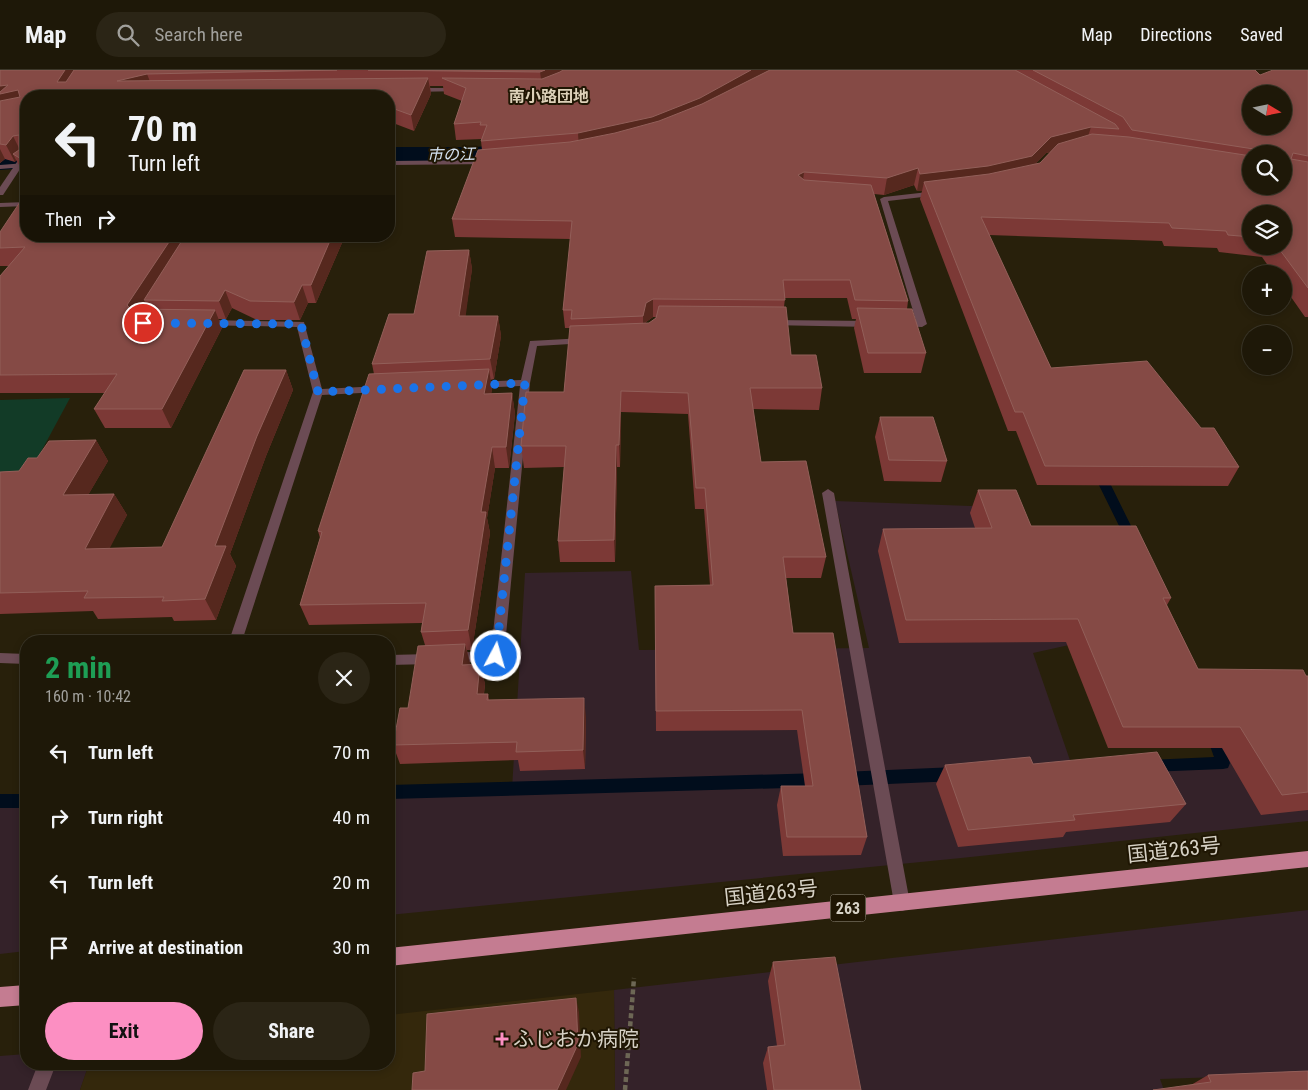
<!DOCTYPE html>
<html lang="en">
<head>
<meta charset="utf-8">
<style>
	:root { --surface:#1e1808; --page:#2b2516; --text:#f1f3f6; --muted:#a1a09c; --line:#3c3729; --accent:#fc8fc2 }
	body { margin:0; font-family:"Roboto Condensed","Noto Sans JP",sans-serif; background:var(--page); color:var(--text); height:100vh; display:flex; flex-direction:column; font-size:19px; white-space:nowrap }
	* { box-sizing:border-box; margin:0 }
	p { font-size:16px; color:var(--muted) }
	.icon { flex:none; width:28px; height:28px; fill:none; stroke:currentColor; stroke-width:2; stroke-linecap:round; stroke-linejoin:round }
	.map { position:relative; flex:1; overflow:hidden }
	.panel { position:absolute; left:20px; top:565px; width:375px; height:435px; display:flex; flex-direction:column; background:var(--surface); border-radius:20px; box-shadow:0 2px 8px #0003,0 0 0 1px var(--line) }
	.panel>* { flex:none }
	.hud { position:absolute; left:20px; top:20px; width:375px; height:152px; border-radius:20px; box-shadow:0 2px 8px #0003,0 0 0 1px var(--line); background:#1e1808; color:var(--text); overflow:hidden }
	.needle { width:32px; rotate:100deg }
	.fabs { position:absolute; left:1242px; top:15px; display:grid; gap:10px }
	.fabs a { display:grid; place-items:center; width:50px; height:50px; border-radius:50%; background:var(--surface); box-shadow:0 2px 8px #0003,0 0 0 1px var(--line); font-size:25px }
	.pin { position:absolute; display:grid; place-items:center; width:42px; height:42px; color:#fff; margin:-21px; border:2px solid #fff; border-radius:50%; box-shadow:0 1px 5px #0007 }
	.me { position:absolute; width:55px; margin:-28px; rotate:6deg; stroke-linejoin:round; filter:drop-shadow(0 0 4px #0008) }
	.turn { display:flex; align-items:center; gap:18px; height:105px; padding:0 25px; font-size:22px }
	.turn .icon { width:65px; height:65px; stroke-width:2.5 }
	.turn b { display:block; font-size:35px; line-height:42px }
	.then { display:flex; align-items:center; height:48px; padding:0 25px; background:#0003; gap:10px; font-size:19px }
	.round { display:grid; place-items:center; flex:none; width:52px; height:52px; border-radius:26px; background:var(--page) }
	.overview { display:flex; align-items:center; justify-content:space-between; height:85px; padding:0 25px }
	h1 { font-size:30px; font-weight:700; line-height:38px; color:#1e9e55 }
	.primary-button { display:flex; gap:10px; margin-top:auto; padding:10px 25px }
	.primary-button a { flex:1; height:58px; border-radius:30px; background:var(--accent); color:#111; font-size:20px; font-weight:700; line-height:58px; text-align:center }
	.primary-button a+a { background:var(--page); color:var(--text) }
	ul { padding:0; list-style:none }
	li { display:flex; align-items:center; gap:15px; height:65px; padding:0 25px }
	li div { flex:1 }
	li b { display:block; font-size:19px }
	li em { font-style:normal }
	header { display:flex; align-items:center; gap:30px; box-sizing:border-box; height:70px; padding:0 25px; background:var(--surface); border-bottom:1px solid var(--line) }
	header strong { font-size:24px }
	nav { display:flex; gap:28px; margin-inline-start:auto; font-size:18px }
	.search { width:350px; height:45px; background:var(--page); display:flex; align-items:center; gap:12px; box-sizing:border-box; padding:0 18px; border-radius:28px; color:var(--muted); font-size:19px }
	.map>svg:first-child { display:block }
	.commercial { fill:#342229 }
	.built { fill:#34280c }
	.green { fill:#123b27 }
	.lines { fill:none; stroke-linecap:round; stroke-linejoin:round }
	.stream { fill:#010d1c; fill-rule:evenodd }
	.canal { fill:#010d1c; fill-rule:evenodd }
	.path { stroke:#6d6755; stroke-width:4.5; stroke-dasharray:5 3; stroke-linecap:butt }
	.service { fill:#6b4b54; fill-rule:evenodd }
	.minor { fill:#6b4b54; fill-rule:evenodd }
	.tertiary { fill:#6b4b54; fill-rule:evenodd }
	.trunk { fill:#c47c91; fill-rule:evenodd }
	.wall { fill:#7c3936; fill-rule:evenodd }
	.shaded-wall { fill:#56281e }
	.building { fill:#854a45; stroke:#925f59; fill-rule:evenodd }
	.route { stroke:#1a73e8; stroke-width:9; stroke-dasharray:0 16.2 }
	.poi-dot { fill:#fc8fc2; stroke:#1f1603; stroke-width:2 }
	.labels { text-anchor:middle; stroke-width:4; stroke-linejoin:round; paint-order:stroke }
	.far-neighbourhood-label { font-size:16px; font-weight:bold; fill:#ddd1b9; stroke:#1f1603 }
	.far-water-label { font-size:16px; font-style:italic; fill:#d3e1f0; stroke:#1f1603 }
	.shield { fill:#1f1603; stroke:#9f998b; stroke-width:1 }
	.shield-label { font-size:16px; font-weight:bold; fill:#d6d1c5 }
	.near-street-label { font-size:21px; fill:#d6d1c5; stroke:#1f1603 }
	.near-poi-label { font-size:21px; fill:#d6d1c5; stroke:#1f1603; text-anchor:start }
</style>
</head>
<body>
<header>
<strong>Map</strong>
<div class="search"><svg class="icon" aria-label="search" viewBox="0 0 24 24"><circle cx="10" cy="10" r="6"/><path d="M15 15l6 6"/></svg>Search here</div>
<nav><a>Map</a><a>Directions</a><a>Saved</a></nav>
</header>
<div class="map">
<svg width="1308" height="1020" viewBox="0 0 1308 1020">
	<rect width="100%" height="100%" fill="#28200b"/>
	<path class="commercial" d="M835,431L1023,438L1069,575L1033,583L1073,699L1223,693L1197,618L1308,620V751L961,788L389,845V722L512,719L525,503L631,501L639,580L869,578Z
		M0,731H26V881L0,884Z
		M1308,840V1004L1160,1009L1164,1020H615L614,920Z
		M26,984V994H89L80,1020H0V986Z"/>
	<path class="built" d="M614,920L615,1020H80L89,994H389V945Z"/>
	<path class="green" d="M70,328L23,415L0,417V330Z"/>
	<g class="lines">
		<path class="stream" d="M1098,397L1104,401L1138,470L1136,473L1132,474L1126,470L1092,401Z
			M1212,656L1217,658L1219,662L1230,693L1228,698L1223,699L1149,702L1144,701L1142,696L1144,691L1149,690L1214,687L1205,662L1207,658Z
			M956,697L961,699L963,704L961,709L956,711L842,716L837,714L835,709L837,704L842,702Z
			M822,703L827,705L829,710L827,715L822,717L389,729V715Z
			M0,724H26V738H0Z"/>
		<path class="canal" d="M538,72L547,74L551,80L547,86L475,93H389V77H475Z
			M26,82V98L0,100V84Z"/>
		<path class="path" d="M625,1020L634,908"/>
		<path class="service" d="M489,90L493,92L492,94L389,95V91Z
			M26,93V97L0,99V95Z
			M38,994H56L46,1020H28Z"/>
		<path class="minor" d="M461,18L463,19V21L413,22L410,20L413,18Z
			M937,121L941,123L940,125L888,131L927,254L922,257L898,256V252L916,251L880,129L884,127Z
			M26,132V136L0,137V133Z
			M205,250L304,252L322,319L380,316L385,319L380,322L322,325L242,571H229L313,322L297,257L202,255V251Z
			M771,250L871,251L876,254L871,257L768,255L766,253Z
			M584,268L589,271L587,273L537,276L530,313L504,586L502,590L497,591L451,593L446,592L444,588L446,584L451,583L491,581L520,316L475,318L470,315L475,312L521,310L530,271Z
			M828,419L834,423L910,833L908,839L902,841L896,839L894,833L822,423Z
			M0,583L26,584V594L0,593Z
			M431,584L436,585L438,589L436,593L431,594L389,595V585Z"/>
		<path class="tertiary" d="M23,83H26V90L3,125H0V117Z"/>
		<path class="trunk" d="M1308,781V797L389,896V878Z
			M26,915V935L0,937V917Z"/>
	</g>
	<path class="wall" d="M0,0H1255L1260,5L1308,0V247H1305L1284,217V204H1274L1262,187L1219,182L1217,178L1164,176L1162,171L989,165L1051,298L1201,358L1239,397L1228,416L1037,415L1016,361H1008L920,129L922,121H917L914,115L884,125L874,124L908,231L907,239L926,283L921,303H864L854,258L856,249H852L847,228H785L784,237L791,285L822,318L819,340L753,339L761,392L826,487L821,508H786L793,563L867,767L861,785L783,786L777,735L781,716H805L797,660L656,661L655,516L710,515L704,439H695L688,344L621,342L620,397H617L615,492H560L558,471L564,397L524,398L521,376L564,322L570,258H565L563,240L571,169L455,167L452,149L482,80L481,71L482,69L456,70L454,54L462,31L444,24L443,16H430L431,24L414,61L393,53L26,26V103L22,100L16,90L15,92L5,89L0,93ZM1051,82L1040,93L1035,94L1046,83ZM1251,84H1284L1251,116ZM1251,144L1284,176H1251ZM653,247H656V248L649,253H646V252Z
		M0,162L26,166H345L316,233H308L300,250H257L232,238L226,249H218L222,258L171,358H105L94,339L105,323H0V206L9,196H0Z
		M469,180L472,199L465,246H498L501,266L494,309L490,310L492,319L491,324L512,323L515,344L509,398H495L487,448L490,463L472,580H467L470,595L480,594L485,614L484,624H488L489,630L586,647L585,699L520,701L518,690L400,694L393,675L408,638L425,575L421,562L422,553L309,555L300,535L320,468L318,461L374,304L372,294Z
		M286,300L293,320L266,386L230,484L236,496L216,550L174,551L172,547L98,549L93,541L0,544V402L19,401L37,388L96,370L108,391L88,425L114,424L127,445L109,478L162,477Z
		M880,347L947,391L941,412L884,411L875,367Z
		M978,420L1031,456L1171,528L1167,535L1198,599L1308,606V740L1261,745L1222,678H1108L1066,572L899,573L878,481L883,459L975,458L970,443Z
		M1033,694L1186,734L1170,752L1066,762L1063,767L958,777L936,714L945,695Z
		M773,892L861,1020H767L763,993L768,977L777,976L768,911Z
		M1308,1001L1191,1015L1208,1005Z"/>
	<path class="shaded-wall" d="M65,0H82L64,26L57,12Z
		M545,0H568L542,17L540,2Z
		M751,0H777L699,44L579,80L578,63Z
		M147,4L153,19L117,11Z
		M428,8L431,24L414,61L411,45Z
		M8,15L18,20L26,36L0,33V16Z
		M389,37L393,53L389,62Z
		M1091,57L1086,73L1046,83L1027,102L924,112L922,121H917L920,104L1051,67Z
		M13,66L21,82L13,84L16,90L15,92L6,75Z
		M0,79L5,89L0,93Z
		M918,98L914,115L884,125L887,108Z
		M804,102L802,119L798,105Z
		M173,166H192L144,230L147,236L136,253L127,235Z
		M332,166H345L316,233L311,215Z
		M469,180L472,199L463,266L459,246Z
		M302,215L308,233L300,250L294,232Z
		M225,220L232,238L226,249L219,231Z
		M653,229V247L646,252L643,264V246L646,233Z
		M215,240L222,258L171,358L162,339Z
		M498,246L501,266L494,309L490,289Z
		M489,299L492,319L488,344L484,324Z
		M286,300L293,320L266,386L230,484L236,496L216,550L205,529L215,476L257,366Z
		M621,321V342L620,397L619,375Z
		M512,323L515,344L509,398L506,377Z
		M96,370L108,391L76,446L63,425Z
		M616,375L617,397L615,492L614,470Z
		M492,377L495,398L487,448L490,463L472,580L468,560L481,442Z
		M114,424L127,445L99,499L85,479Z
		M465,574L470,594L467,615L462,595Z
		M480,594L485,614L481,643L477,624Z
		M584,628L586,647L585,699L583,680Z
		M576,928L579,942L581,987L566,1020H557Z"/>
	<path class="building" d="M0,0H65L57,12H66L74,0H337L147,4L117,11L428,8L411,45L389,37V39V26H26V92L13,84L19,80V65L13,66L6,75L0,74V31L20,27L18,20L0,24V22L8,15L0,16Z
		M368,0H545L540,2Z
		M563,0H751L700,28L652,47L578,63L481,71L487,55H480L481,52L454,54L466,18L442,8L542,9L560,2Z
		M770,0H1015L1115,54L1119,59L1091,57L1051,67L1032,86L988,96L920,104L918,98L887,108L804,102L798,105L804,110L871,115L908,231L855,230L850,210H783L785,230L653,229L646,233L643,246L571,249L572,240H563L572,151L452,149L478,80L570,72L615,63L659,51L702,34Z
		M1033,0H1255L1260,5L1273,0H1308V86L1293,83L1291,89L1308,92V218L1277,176H1284V144H1251V167L1228,165L1226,161L1172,158L1169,153L981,147L1051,298L1147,291L1201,358H1214L1239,397L1045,396L1023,342H1015L924,112L989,104L1040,93L1058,74L1092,64L1129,67L1251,86V116H1284V84H1260V80L1132,60L1123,47ZM1251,24H1284V56H1251Z
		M26,123V166H173L127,235L131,239L215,240L162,339H94L117,304L0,305V206L25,177L0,178V162Z
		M185,166H332L311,215H302L294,232L250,231L225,220L219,231L144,230Z
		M469,180L459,246H498L490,289L372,294L389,244H414L427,181Z
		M659,236L786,237L791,285H816L822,318H750L761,392L806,391L826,487H783L793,563H833L867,767H787L781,716H813L802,640L656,641L655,516L713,515L705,418H696L688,323L621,321L619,375H616L614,470L558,471L566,376H521L526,322H564L570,256L649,253L656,248Z
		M857,238L912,239L926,283H868Z
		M489,299L484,324L512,323L506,377H492L481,442H486L468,560L421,562L426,533L300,535L322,462L318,461L369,304Z
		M244,300H286L257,366L215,476H226L205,529L162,531L164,527L84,528L88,521L0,523V402L19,401L28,388H37L49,371L96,370L63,425L114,424L85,479L162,477Z
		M880,347H933L947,391L889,390Z
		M978,420H1016L1031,456H1136L1171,528H1163L1198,599L1303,600L1306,606H1308V722L1282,725L1240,657H1123L1078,549L906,550L883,459L992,458Z
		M465,574L462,595L480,594L477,624H488L487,630L584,628L583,680L516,682L517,672L393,675L400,638H408L418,576Z
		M1157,682L1186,734L1073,745L1075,750L968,760L945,695L1030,687L1033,694Z
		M835,887L861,1020H774L768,977L785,975L773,892Z
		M576,928L578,974L557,1020H412L413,1003L425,1001L427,944Z
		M1308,1001V1020H1153L1211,1012L1208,1005Z"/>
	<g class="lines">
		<path class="route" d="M143,253L301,254L318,322L525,313L496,586"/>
	</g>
	<path class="poi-dot" d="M499.5 961.5h5v5h5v5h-5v5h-5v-5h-5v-5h5z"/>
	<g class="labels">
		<g class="far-neighbourhood-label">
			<text x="549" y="32">南小路団地</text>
		</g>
		<g class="far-water-label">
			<text transform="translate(451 84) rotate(-1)" y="6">市の江</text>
		</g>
		<rect class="shield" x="830.5" y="824.5" width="35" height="27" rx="4"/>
		<g class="shield-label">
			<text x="848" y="844">263</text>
		</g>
		<g class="near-street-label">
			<text transform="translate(1174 780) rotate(-6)" y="7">国道263号</text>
			<text transform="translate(771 823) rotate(-6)" y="7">国道263号</text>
		</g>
		<g class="near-poi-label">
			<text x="513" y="976">ふじおか病院</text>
		</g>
	</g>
</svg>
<div class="fabs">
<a><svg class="needle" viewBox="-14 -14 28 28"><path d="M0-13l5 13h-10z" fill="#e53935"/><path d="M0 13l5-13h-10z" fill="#a1a09c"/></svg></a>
<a><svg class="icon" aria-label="search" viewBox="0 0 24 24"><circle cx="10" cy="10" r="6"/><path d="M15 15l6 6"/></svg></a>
<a><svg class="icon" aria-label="layers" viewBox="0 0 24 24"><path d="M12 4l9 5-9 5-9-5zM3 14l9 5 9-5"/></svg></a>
<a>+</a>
<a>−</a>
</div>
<div class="pin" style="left:143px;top:253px;background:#d93025"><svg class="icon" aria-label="arrive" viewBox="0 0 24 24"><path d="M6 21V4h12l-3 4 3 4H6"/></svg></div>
<svg class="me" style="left:496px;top:586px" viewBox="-20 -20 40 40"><circle r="17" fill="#1a73e8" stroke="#fff" stroke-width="3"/><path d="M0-11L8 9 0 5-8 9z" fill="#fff"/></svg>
<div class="hud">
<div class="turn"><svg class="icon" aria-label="left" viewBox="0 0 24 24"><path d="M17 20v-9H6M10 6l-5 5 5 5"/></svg><div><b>70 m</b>Turn left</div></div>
<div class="then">Then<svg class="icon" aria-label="right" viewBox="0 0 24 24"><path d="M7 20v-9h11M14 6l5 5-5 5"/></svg></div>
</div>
<section class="panel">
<div class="overview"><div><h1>2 min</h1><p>160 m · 10:42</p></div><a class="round"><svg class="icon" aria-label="close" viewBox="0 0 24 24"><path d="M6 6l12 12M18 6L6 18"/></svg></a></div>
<ul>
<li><svg class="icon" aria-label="left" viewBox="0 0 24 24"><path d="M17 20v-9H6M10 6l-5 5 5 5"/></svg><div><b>Turn left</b></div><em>70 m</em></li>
<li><svg class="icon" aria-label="right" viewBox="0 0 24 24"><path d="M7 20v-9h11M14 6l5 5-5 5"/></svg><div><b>Turn right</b></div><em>40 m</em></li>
<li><svg class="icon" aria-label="left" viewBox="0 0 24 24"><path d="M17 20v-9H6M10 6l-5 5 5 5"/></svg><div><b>Turn left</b></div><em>20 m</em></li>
<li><svg class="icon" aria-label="arrive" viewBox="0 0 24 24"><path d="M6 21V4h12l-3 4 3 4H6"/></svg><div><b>Arrive at destination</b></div><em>30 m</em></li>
</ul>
<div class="primary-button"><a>Exit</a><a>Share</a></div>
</section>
</div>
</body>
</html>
